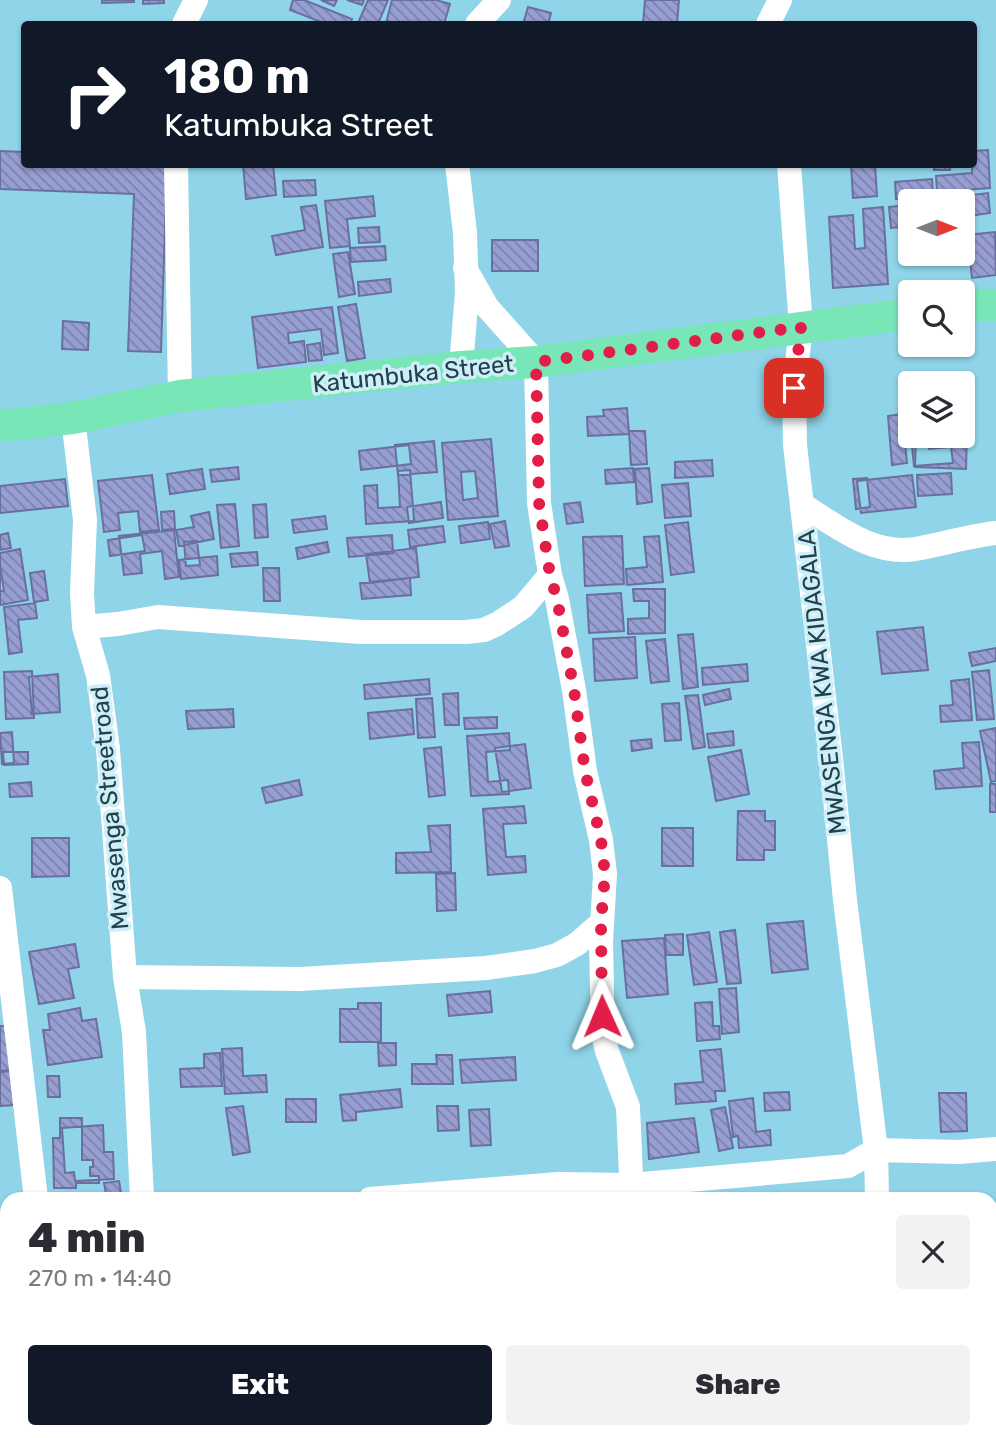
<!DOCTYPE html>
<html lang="en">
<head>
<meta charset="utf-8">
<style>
	:root { --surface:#fff; --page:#f2f2f3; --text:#2b2b33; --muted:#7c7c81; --accent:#111827 }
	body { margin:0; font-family:Rubik,sans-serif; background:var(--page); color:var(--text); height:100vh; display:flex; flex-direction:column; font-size:26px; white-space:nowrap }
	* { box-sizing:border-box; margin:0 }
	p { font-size:23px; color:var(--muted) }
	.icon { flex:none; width:38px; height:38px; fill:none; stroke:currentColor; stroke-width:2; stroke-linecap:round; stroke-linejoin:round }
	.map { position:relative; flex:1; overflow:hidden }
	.sheet { position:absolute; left:0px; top:1192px; width:998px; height:247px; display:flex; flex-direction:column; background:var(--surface); border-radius:21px 21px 0 0; box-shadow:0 2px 5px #0004 }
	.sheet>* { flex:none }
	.hud { position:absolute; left:21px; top:21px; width:956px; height:147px; border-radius:7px; box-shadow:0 2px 5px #0004; background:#111827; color:#fff; overflow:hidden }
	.needle { width:46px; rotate:90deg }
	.tools { position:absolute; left:898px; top:189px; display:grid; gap:14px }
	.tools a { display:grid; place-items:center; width:77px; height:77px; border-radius:7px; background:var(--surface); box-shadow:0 2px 5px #0004; font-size:35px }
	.pin { position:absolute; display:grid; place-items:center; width:60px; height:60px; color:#fff; margin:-30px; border-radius:14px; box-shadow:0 4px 10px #0006 }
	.me { position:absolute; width:77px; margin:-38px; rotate:359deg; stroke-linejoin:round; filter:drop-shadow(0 0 5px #0008) }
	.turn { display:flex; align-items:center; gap:24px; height:147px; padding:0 28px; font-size:32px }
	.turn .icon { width:91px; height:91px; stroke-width:2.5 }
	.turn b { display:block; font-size:49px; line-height:60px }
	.round { display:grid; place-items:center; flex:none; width:74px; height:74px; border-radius:7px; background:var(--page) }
	.summary { display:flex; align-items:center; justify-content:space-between; height:119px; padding:0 28px }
	h1 { font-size:42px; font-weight:800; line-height:52px }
	.button { display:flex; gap:14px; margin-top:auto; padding:14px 28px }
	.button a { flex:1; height:80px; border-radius:7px; background:var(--accent); color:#fff; font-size:28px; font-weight:800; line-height:80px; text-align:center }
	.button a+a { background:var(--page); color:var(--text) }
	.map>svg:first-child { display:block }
	.building { fill:url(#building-back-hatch); stroke:#69709f; stroke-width:2; fill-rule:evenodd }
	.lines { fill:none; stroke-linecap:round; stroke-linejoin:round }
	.minor { stroke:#fff; stroke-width:24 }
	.major { stroke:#79e6b8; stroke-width:32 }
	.route { stroke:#e11d48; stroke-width:12; stroke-dasharray:0 21.6 }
	.labels { text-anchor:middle; stroke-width:7; stroke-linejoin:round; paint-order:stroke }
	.street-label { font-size:24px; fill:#244149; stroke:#cdeff9 }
</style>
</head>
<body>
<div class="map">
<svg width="996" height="1438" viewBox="0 0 996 1438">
	<defs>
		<pattern id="building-back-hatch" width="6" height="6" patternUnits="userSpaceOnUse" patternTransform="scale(1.75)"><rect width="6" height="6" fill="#979ed1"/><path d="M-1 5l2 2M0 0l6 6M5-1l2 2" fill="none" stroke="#7b82ac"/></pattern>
	</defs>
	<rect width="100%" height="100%" fill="#8fd4e8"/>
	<path class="building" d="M102,0H134V2L102,3Z
		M143,0H164V3L143,4Z
		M293,0H304L352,19L350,24H326L290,10Z
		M321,0H337L334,6Z
		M347,0H364L362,5Z
		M368,0H388L378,24L358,23Z
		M392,0H436L450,4L444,24H392L386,23Z
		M645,0H679L677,24H643Z
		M528,7L551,13L548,24H523Z
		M988,150L990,188L937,192L936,176L972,173L973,151Z
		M0,151L24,152V164H167L161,352L128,351L134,194L0,189Z
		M243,164H273L276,195L246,199Z
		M851,164H875L877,196L853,198Z
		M934,164H950V170H934Z
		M932,179L933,197L896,199L895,182Z
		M315,180L316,195L284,197L283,181Z
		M988,193L990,213L962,217V201H940V199Z
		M373,196L375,216L347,219L350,246L330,248L325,201Z
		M316,205L323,247L276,255L272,236L305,230L301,207Z
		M910,205V226L891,228L889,207Z
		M883,207L888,284L833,288L829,217L853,215L855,249L865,248L863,209Z
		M379,227L380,242L359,243L358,228Z
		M995,232L996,275L972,278L967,235Z
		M492,240H538V271H492Z
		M385,246L386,260L351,262L350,248Z
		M348,252L355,294L339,297L333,254Z
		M390,279L391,292L359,296L358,282Z
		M356,304L365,358L347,361L338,307Z
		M332,307L338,353L324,355L321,329L288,333L289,343L304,341L306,362L258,368L252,317Z
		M63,321L89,323L88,350L62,349Z
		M320,343L322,360L309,361L307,345Z
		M627,408L629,434L588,436L587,417L604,416L603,410Z
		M902,414L907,463L892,465L888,416Z
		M629,431H645L647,464L631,465Z
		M962,434H967L966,469L915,467L916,436H962Z
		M911,436H927L929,449L951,447L953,463L914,466Z
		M491,439L498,516L448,520L442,443ZM475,471L478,498L463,500L461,472Z
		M434,441L437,472L398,475L395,445Z
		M409,445L411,464L361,470L359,451Z
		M712,460L713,476L675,478V462Z
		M238,467L239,479L212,482L210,470Z
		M633,468L634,482L606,484L605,470Z
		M649,468L652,502L637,504L635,469Z
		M202,469L205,489L170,494L167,474Z
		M410,470L414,521L366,524L364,486L377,485L378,508L400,507L398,471Z
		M951,473L952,494L918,496L917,475Z
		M152,475L159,530L140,532L138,511L118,513L120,530L104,532L98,481Z
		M912,475L916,507L861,513L857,481Z
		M867,478L870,507L856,509L853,479Z
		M65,479L68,506L0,513V486Z
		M688,483L691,516L665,518L662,485Z
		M441,502L443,518L409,523L407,507Z
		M580,502L583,522L567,524L564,504Z
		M235,504L239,546L221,548L217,505Z
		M266,504L268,537L255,538L253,505Z
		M174,511L175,529L162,530L161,512Z
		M209,512L214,539L179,546L176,530L194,527L191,516Z
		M325,516L327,529L294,533L292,520Z
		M505,521L509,546L495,548L490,524Z
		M488,522L490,539L461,543L459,526Z
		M688,522L694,572L671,575L665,525Z
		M443,526L445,542L410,547L408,530Z
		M174,530L179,577L165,579L162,551L140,554L142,573L124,575L119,536Z
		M8,533L11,548L0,550V535Z
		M142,535L145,551L110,556L108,540Z
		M392,535L393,553L349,557L347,538Z
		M622,536L624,584L585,586L583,537Z
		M659,536L663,582L627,585L626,569L647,567L644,537Z
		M197,541L200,565L186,566L184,542Z
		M327,542L329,552L298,559L296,548Z
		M416,548L419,577L370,583L366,554Z
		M20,549L28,600L0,605V553Z
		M257,552L258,565L232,567L230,554Z
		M217,556L218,575L181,579L179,560Z
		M0,565L4,591H0Z
		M263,568H279L280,601H264Z
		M44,571L48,600L34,602L30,573Z
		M410,578L411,595L362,599L360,583Z
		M633,589H665V633L628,634V619L649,618V601H634Z
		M621,593L624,631L589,633L587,595Z
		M35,603L37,618L18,620L22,652L9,654L4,607Z
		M923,627L928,670L882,674L877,632Z
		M693,634L698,687L683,689L678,635Z
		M635,637L637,678L595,681L593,639Z
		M665,639L669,681L651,683L646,641Z
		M996,648V661L972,666L969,653Z
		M747,664L748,681L703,685L702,668Z
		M989,670L994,719L977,720L972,672Z
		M32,671L34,718L6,719L4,672Z
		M58,674L60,712L32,714L29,677Z
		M429,679L430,694L365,699L364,685Z
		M969,679L972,720L941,722L940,706L953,705L951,681Z
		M729,689L731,699L705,705L703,695Z
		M458,693L459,725H445L443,694Z
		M698,695L705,747L693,749L685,696Z
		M432,698L435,737L418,738L416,699Z
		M679,703L681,740L665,741L662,704Z
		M233,709L234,727L188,729L186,711Z
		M412,709L414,734L370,739L368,713Z
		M497,717V728L465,729L464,718Z
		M996,728V781L991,782L980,731Z
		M733,731L734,745L709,748L707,734Z
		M12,732L14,763L2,764L0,733Z
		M509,733L510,750L486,752L488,782L508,780L509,794L471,796L467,736Z
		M651,739L652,748L632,751L631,741Z
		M979,742L982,786L936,789L934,771L964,768L962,743Z
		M525,744L531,788L502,792L495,748Z
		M441,747L445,795L429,797L424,749Z
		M741,750L749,794L716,801L708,757Z
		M3,752H28V764L4,765Z
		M299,780L302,795L266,803L262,788Z
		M31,782L32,796L10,797L9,784Z
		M990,784H996V812H990Z
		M524,806L526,823L503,824L506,857L525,856L526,872L488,875L483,809Z
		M738,811H765V821H775V850H764V860H737Z
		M450,825L451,872L396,873V853L431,852L428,826Z
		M662,828H693V866H662Z
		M32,838H69V876L32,877Z
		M455,873L456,910L437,911L436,874Z
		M803,921L808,969L772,973L767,924Z
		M735,930L741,983L727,984L720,932Z
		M709,932L717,982L694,985L687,935Z
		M683,934V955H666L665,935Z
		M664,938L668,994L627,998L622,941Z
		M75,944L79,967L68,969L74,998L39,1004L29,952Z
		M736,988L739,1032L722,1034L719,989Z
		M490,991L492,1012L449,1016L447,995Z
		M712,1002L713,1026H719L720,1039L697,1041L695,1003Z
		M358,1003H381V1042H340V1009H358Z
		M80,1008L82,1021L96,1019L102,1057L48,1065L43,1030H50L48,1014Z
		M0,1026H10L12,1070L0,1071Z
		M378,1043H396V1065L379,1066Z
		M242,1048L243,1076L266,1075L267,1092L225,1094L222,1049Z
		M721,1049L725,1091H715L716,1101L676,1104L675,1084L703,1082L700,1051Z
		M220,1053L222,1086L181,1087L180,1069L204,1068V1054Z
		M436,1055H452L453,1084H412V1064H437Z
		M515,1057L516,1080L462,1083L460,1060Z
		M13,1071L15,1105L0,1106V1072Z
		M47,1076H59L60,1097H48Z
		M400,1089L402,1107L356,1112V1120L343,1121L340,1095Z
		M789,1092L790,1110L765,1111L764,1093Z
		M939,1093H966L967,1131L941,1132Z
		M753,1098L756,1132L770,1130L771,1145L739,1148L738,1136L733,1137L729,1101Z
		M286,1099H316V1122H286Z
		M243,1106L250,1152L233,1155L226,1108Z
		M437,1106H458L459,1130L438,1131Z
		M725,1107L733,1148L719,1151L711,1110Z
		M489,1109L491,1145L471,1146L469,1110Z
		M60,1118H82V1160H93V1167H90V1176H99V1183H76V1188H54L53,1138H60Z
		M694,1118L699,1152L649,1159L647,1123Z
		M103,1125L104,1152H113L114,1179L75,1181L74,1172L65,1173L62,1128Z
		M119,1181L122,1199H107L104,1183Z
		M7,1322V1342L0,1343V1323Z
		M7,1348V1393L0,1394V1349Z
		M7,1411L9,1437H0V1412Z
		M108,1432H121L122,1436L109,1437Z
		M240,1432H265V1437H240Z
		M277,1432H294V1438H277Z
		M721,1432H743L744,1438H722Z"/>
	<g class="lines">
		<path class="minor" d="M184,24L196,0
			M477,24L499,0
			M768,24L780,0
			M176,164L180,396
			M457,164L465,233L467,292L461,367
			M789,164L801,327L794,388L795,445L831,758L845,900L876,1150L877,1199
			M465,268L487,307L536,362L539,503L550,575L557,599L574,690L585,771L601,840L605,874L601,942L603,1034L607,1051L628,1107L632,1199
			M73,418L85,520L82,593L84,627L98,675L108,749L125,977L134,1032L142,1199
			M803,505C839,528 876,558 921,548C947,543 970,536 996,533
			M84,627L118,624L158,617L361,632H466L484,630L497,624L523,607L550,575
			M0,888L36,1199
			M125,977L300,979L486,968L535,961L557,955L577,944L601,923
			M370,1199L558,1184L631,1185L848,1166L876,1150L959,1152L996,1149
			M0,1233H7
			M166,1432L167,1438
			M652,1432L653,1438
			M890,1432L891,1438"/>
		<path class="major" d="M962,307L996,305
			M0,426L73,418L180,396L461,367L536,362L910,314"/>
	</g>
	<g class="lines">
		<path class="route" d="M602,1016L601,923L605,874L601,840L585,771L574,690L557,599L550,575L539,503L536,362L801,327L794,388"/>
	</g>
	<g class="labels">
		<g class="street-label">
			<text transform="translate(413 374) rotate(-6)" y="8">Katumbuka Street</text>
			<text transform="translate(822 682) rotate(-96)" y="8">MWASENGA KWA KIDAGALA</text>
			<text transform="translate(110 808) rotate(-95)" y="8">Mwasenga Streetroad</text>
		</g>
	</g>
</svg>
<div class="tools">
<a><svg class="needle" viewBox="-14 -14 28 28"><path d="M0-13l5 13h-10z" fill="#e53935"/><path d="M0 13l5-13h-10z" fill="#7c7c81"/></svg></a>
<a><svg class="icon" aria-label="search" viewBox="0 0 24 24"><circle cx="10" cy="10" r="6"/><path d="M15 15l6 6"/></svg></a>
<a><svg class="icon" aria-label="layers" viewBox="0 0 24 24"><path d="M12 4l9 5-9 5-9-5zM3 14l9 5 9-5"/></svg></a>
</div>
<div class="pin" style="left:794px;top:388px;background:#d93025"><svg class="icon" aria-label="arrive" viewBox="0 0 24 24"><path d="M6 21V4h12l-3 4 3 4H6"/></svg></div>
<svg class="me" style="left:602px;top:1016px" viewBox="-20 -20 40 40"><path d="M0-17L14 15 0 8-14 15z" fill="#e11d48" stroke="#fff" stroke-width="4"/></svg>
<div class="hud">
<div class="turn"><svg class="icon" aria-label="right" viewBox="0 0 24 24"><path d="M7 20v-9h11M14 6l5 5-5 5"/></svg><div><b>180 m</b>Katumbuka Street</div></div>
</div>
<section class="sheet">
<div class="summary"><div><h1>4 min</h1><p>270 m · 14:40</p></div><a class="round"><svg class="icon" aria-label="close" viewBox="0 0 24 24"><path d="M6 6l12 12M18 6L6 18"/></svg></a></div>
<div class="button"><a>Exit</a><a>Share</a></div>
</section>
</div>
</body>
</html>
